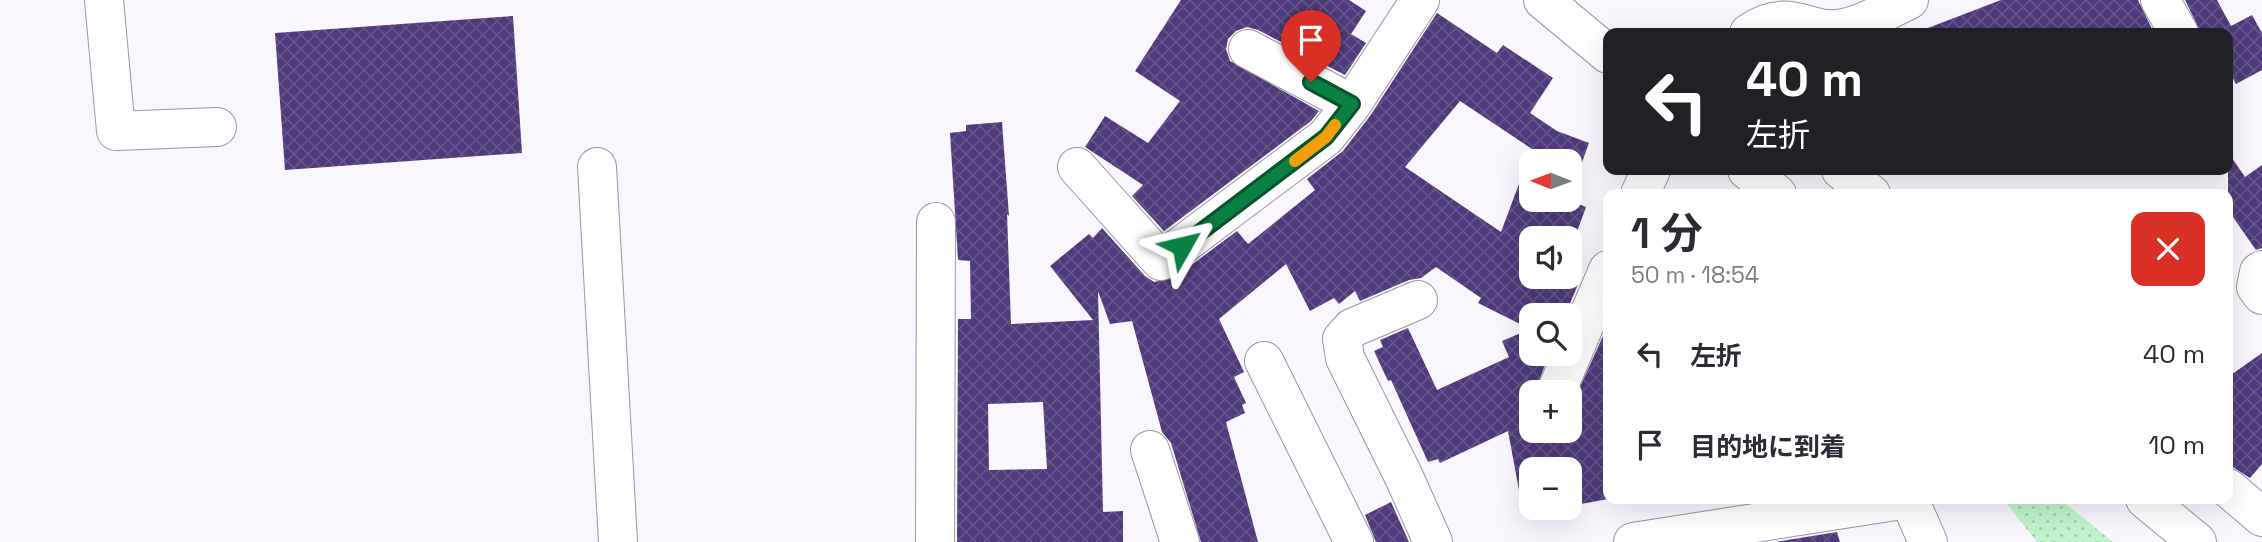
<!DOCTYPE html>
<html lang="ja">
<head>
<meta charset="utf-8">
<style>
	:root { --surface:#fff; --page:#f7f7f7; --text:#2b2b33; --muted:#7c7c81 }
	body { margin:0; font-family:"Space Grotesk","Noto Sans JP",sans-serif; background:var(--page); color:var(--text); height:100vh; display:flex; flex-direction:column; font-size:26px; white-space:nowrap }
	* { box-sizing:border-box; margin:0 }
	p { font-size:23px; color:var(--muted) }
	.icon { flex:none; width:38px; height:38px; fill:none; stroke:currentColor; stroke-width:2; stroke-linecap:round; stroke-linejoin:round }
	.map { position:relative; flex:1; overflow:hidden }
	.drawer { position:absolute; left:1603px; top:189px; width:630px; height:315px; display:flex; flex-direction:column; background:var(--surface); border-radius:14px; box-shadow:0 7px 28px #0002 }
	.drawer>* { flex:none }
	.hud { position:absolute; left:1603px; top:28px; width:630px; height:147px; border-radius:14px; box-shadow:0 7px 28px #0002; background:#202124; color:#fff; overflow:hidden }
	.needle { width:46px; rotate:271deg }
	.buttons { position:absolute; left:1519px; top:149px; display:grid; gap:14px }
	.buttons a { display:grid; place-items:center; width:63px; height:63px; border-radius:14px; background:var(--surface); box-shadow:0 7px 28px #0002; font-size:35px }
	.pin { position:absolute; display:grid; place-items:center; width:60px; height:60px; color:#fff; margin:-72px -30px; border-radius:50% 50% 50% 0; rotate:-45deg; box-shadow:0 0 7px #0007 }
	.pin .icon { rotate:45deg }
	.me { position:absolute; width:77px; margin:-38px; rotate:53deg; stroke-linejoin:round; filter:drop-shadow(0 0 5px #0008) }
	.turn { display:flex; align-items:center; gap:24px; height:147px; padding:0 28px; font-size:32px }
	.turn .icon { width:91px; height:91px; stroke-width:2.5 }
	.turn b { display:block; font-size:49px; line-height:60px }
	.round { display:grid; place-items:center; flex:none; width:74px; height:74px; border-radius:14px; background:var(--page) }
	.overview { display:flex; align-items:center; justify-content:space-between; height:119px; padding:0 28px }
	h1 { font-size:42px; font-weight:700; line-height:52px }
	ul { padding:0; list-style:none }
	li { display:flex; align-items:center; gap:21px; height:91px; padding:0 28px }
	li div { flex:1 }
	li b { display:block; font-size:26px }
	li em { font-style:normal }
	.map>svg:first-child { display:block }
	.green { fill:url(#green-dots) }
	.building { fill:url(#building-cross-hatch); fill-rule:evenodd }
	.lines { fill:none; stroke-linecap:round; stroke-linejoin:round }
	.minor-casing { stroke:#9b95a5; stroke-width:40 }
	.minor { stroke:#fff; stroke-width:38 }
	.route-casing { stroke:#07532c; stroke-width:18 }
	.route { stroke:#0b8043; stroke-width:12 }
	.slow { stroke:#f59e0b; stroke-width:12 }
</style>
</head>
<body>
<div class="map">
<svg width="2262" height="542" viewBox="0 0 2262 542">
	<defs>
		<pattern id="green-dots" width="8" height="8" patternUnits="userSpaceOnUse" patternTransform="scale(1.75)"><rect width="8" height="8" fill="#bff4cd"/><path d="M2 2h.1M6 6h.1" fill="none" stroke="#a4d0b0" stroke-width="1.8" stroke-linecap="round"/></pattern>
		<pattern id="building-cross-hatch" width="8" height="8" patternUnits="userSpaceOnUse" patternTransform="scale(1.75)"><rect width="8" height="8" fill="#4e3a7c"/><path d="M0 0l8 8M0 8l8-8" fill="none" stroke="#645489"/></pattern>
	</defs>
	<rect width="100%" height="100%" fill="#f9f6fd"/>
	<path class="green" d="M2003,499H2060L2113,542H2037Z"/>
	<path class="building" d="M1181,0H1349L1366,11L1351,34L1366,43L1345,75L1258,30L1247,27L1236,31L1228,39L1226,49L1230,61L1319,111L1311,121L1164,231L1132,196L1143,185L1085,147L1105,116L1148,143L1180,101L1135,71Z
		M2001,0H2138L2154,33H1920V31Z
		M2185,0H2217L2231,26L2252,15L2262,33V70L2236,84L2228,69V33H2201Z
		M1437,13L1497,53L1503,45L1553,78L1530,113L1557,131L1589,143L1570,195V161H1531V200H1568L1586,207L1570,251V238H1531V276H1569L1579,282L1565,315H1531V354H1549L1535,392H1531V430H1570V409L1608,325V499L1570,506V469H1531V508H1563L1524,517L1508,431L1440,463L1438,459L1428,462L1391,380L1388,381L1374,351L1383,347L1380,340L1408,328L1437,390L1509,357L1502,341L1530,329L1478,303L1481,298L1436,267L1421,278L1409,280L1360,301L1355,291L1339,304L1334,298L1310,311L1286,264L1219,319L1244,372L1234,377L1246,403L1242,405L1245,413L1226,422L1258,542H1201L1171,443L1162,432L1132,321L1110,324L1098,291L1103,512L1123,511V542H957L958,319H971L970,261L958,260L950,133L966,131V125L1002,122L1009,216L1007,214L1011,324L1093,320L1050,266L1089,234L1093,238L1102,228L1145,276L1154,282L1174,278L1237,231L1248,244L1315,190L1307,179L1343,151L1370,116ZM1460,101L1532,149L1501,232L1405,167ZM1043,402L1047,469L989,470L988,404Z
		M513,16L522,153L285,170L275,33Z
		M2228,152L2245,177L2262,165V248L2256,250L2228,210Z
		M2262,353V464L2250,478L2228,464V377Z
		M1391,502L1409,542H1376L1365,515Z
		M1837,532L1840,542H1775Z"/>
	<g class="lines">
		<defs>
			<path id="minor" d="M104,0L116,131L217,127
				M1543,0L1608,54
				M2160,0L2179,33
				M1749,33C1790,4 1810,36 1844,28C1866,24 1889,9 1909,0
				M1248,49L1352,104L1420,0
				M597,167L618,542
				M1077,167L1161,261L1326,137L1352,104
				M1747,170L1777,194
				M1841,170L1871,194
				M1640,194L1651,170
				M2262,270L2259,272L2256,287L2262,295
				M1418,300L1352,328L1342,339L1345,358L1404,477L1433,542
				M1264,361L1354,542
				M1556,392L1608,270
				M1150,450L1180,542
				M2228,488L2262,517
				M1909,499L1928,542
				M2145,499L2197,542
				M935,542L936,222
				M1633,542L1908,499"/>
		</defs>
		<use href="#minor" class="minor-casing"/>
		<use href="#minor" class="minor"/>
	</g>
	<g class="lines">
		<defs>
			<path id="route" d="M1182,246L1326,137L1352,104L1311,82"/>
		</defs>
		<use href="#route" class="route-casing"/>
		<use href="#route" class="route"/>
		<path class="slow" d="M1295,161L1326,137L1335,125"/>
	</g>
</svg>
<div class="buttons">
<a><svg class="needle" viewBox="-14 -14 28 28"><path d="M0-13l5 13h-10z" fill="#e53935"/><path d="M0 13l5-13h-10z" fill="#7c7c81"/></svg></a>
<a><svg class="icon" aria-label="sound" viewBox="0 0 24 24"><path d="M4 9h4l5-4v14l-5-4H4zM17 9q2 3 0 6"/></svg></a>
<a><svg class="icon" aria-label="search" viewBox="0 0 24 24"><circle cx="10" cy="10" r="6"/><path d="M15 15l6 6"/></svg></a>
<a>+</a>
<a>−</a>
</div>
<div class="pin" style="left:1311px;top:82px;background:#d93025"><svg class="icon" aria-label="arrive" viewBox="0 0 24 24"><path d="M6 21V4h12l-3 4 3 4H6"/></svg></div>
<svg class="me" style="left:1182px;top:246px" viewBox="-20 -20 40 40"><path d="M0-17L14 15 0 8-14 15z" fill="#0b8043" stroke="#fff" stroke-width="4"/></svg>
<div class="hud">
<div class="turn"><svg class="icon" aria-label="left" viewBox="0 0 24 24"><path d="M17 20v-9H6M10 6l-5 5 5 5"/></svg><div><b>40 m</b>左折</div></div>
</div>
<section class="drawer">
<div class="overview"><div><h1>1 分</h1><p>50 m · 18:54</p></div><a class="round" style="background:#d93025;color:#fff"><svg class="icon" aria-label="close" viewBox="0 0 24 24"><path d="M6 6l12 12M18 6L6 18"/></svg></a></div>
<ul>
<li><svg class="icon" aria-label="left" viewBox="0 0 24 24"><path d="M17 20v-9H6M10 6l-5 5 5 5"/></svg><div><b>左折</b></div><em>40 m</em></li>
<li><svg class="icon" aria-label="arrive" viewBox="0 0 24 24"><path d="M6 21V4h12l-3 4 3 4H6"/></svg><div><b>目的地に到着</b></div><em>10 m</em></li>
</ul>
</section>
</div>
</body>
</html>
